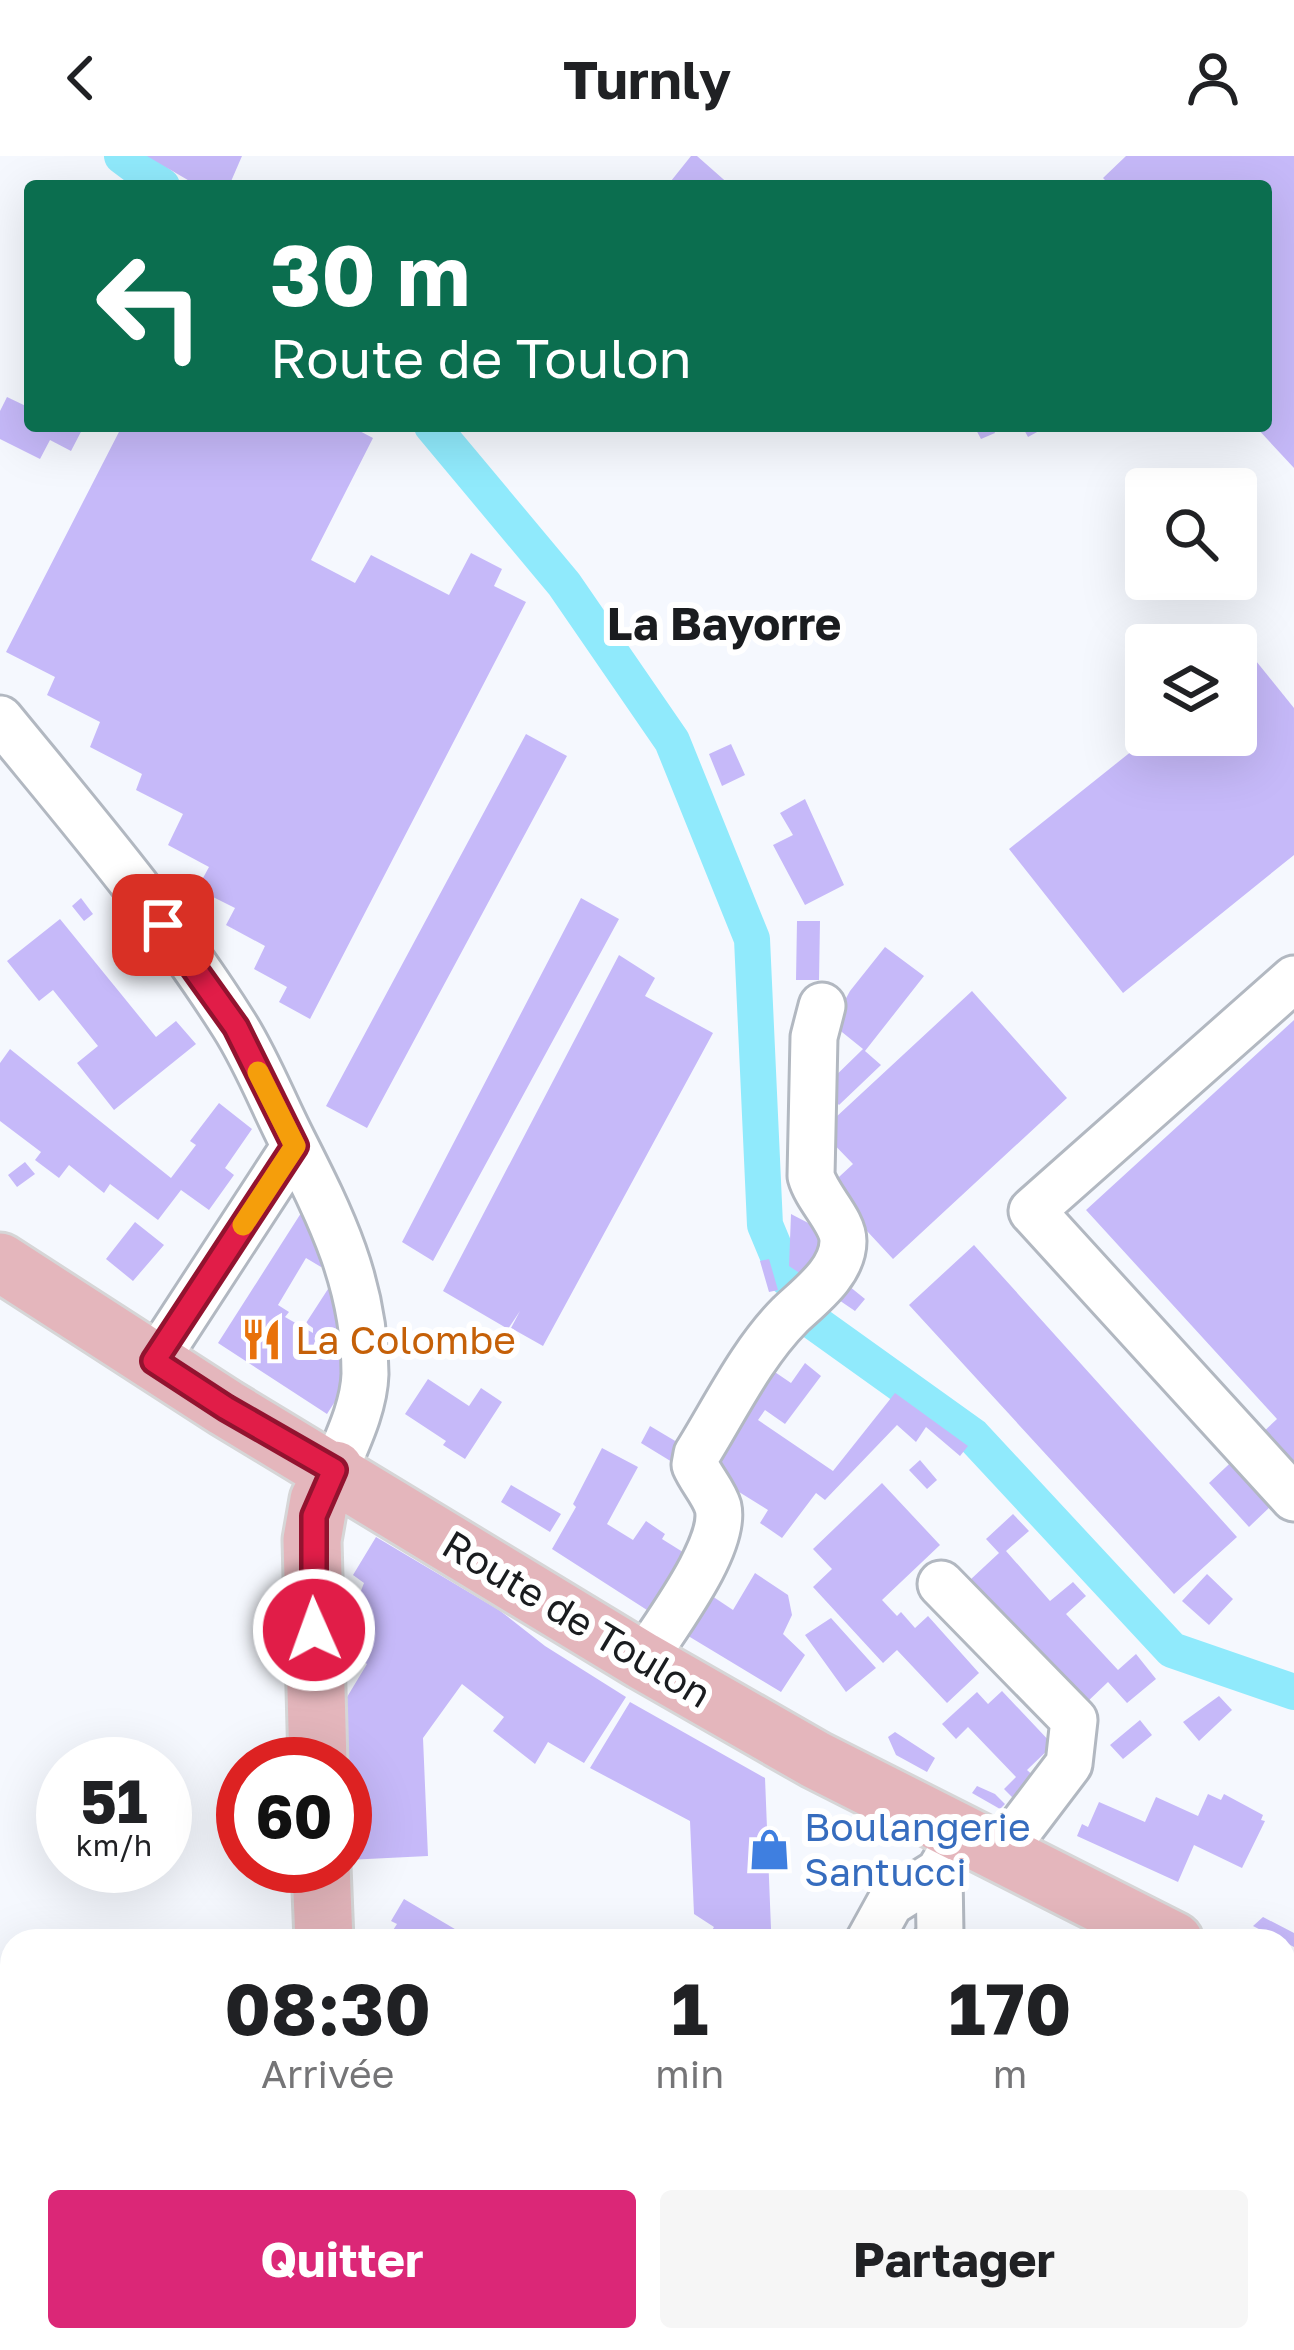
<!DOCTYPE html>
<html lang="fr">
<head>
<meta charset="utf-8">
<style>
	:root { --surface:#fff; --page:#f6f6f6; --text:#202124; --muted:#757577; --accent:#db2777 }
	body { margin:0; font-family:"Golos Text",sans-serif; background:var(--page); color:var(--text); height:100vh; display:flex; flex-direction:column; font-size:45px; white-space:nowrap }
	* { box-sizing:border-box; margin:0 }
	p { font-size:39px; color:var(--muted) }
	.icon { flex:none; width:66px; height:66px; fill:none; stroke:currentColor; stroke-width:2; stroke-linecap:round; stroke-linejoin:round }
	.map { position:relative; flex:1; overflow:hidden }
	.panel { position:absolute; left:0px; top:1773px; width:1296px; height:423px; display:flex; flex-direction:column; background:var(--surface); border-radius:36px 36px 0 0; box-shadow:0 12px 48px #0002 }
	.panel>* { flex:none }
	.guide { position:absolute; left:24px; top:24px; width:1248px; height:252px; border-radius:12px; box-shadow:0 12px 48px #0002; background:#0b6e4f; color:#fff; overflow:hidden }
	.tools { position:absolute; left:1125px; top:312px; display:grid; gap:24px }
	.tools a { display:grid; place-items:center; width:132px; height:132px; border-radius:12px; background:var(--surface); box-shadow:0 12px 48px #0002; font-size:60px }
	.speed { position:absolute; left:36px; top:1581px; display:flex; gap:24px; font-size:60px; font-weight:700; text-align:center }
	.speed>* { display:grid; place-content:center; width:156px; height:156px; border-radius:50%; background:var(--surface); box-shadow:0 12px 48px #0002; line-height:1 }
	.speed small { font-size:30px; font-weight:400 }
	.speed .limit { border:18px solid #d22; background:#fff; color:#111 }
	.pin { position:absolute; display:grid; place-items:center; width:102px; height:102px; color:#fff; margin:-51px; border-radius:24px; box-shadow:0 6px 18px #0006 }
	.me { position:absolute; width:132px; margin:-66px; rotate:358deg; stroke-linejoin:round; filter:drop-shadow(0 0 9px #0008) }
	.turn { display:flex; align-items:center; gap:42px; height:252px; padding:0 48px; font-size:54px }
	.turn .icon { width:156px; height:156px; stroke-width:2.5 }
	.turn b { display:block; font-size:84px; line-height:102px }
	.eta { display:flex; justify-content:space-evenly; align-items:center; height:204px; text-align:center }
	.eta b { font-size:72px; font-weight:700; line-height:84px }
	.action { display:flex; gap:24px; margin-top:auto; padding:24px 48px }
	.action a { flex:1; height:138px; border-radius:12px; background:var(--accent); color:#fff; font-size:48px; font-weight:700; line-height:138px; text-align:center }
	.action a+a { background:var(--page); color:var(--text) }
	header { display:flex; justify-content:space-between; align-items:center; height:156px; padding:0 48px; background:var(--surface); font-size:54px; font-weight:700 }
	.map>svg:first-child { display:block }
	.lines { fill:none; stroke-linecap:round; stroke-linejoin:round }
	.canal { stroke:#90eafc; stroke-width:36 }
	.building { fill:#c6b9f9 }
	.minor-casing { stroke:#b2b8c1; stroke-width:51 }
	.major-casing { stroke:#d6d6d7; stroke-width:63 }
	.path { stroke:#979a9f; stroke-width:6; stroke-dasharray:9 9; stroke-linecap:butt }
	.minor { stroke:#fff; stroke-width:45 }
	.major { stroke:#e4b6bc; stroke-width:57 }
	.route-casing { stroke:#92132f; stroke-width:30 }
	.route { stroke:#e11d48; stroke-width:21 }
	.slow { stroke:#f59e0b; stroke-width:21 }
	.labels { text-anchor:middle; stroke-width:12; stroke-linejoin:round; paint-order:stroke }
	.food-label { font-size:39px; fill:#c56008; stroke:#fff; text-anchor:start }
	.street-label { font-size:39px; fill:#1a1c1f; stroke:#fff }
	.shop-label { font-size:39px; fill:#366cbe; stroke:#fff; text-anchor:start }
	.quarter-label { font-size:45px; font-weight:bold; fill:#1a1c1f; stroke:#fff }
</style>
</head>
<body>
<header><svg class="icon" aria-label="back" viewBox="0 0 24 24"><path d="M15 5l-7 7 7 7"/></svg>Turnly<svg class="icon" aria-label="person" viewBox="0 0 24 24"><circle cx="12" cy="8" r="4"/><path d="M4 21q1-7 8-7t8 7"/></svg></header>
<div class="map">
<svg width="1294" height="2194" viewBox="0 0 1294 2194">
	<rect width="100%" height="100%" fill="#f5f8fe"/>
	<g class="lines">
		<path class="canal" d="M122,0L162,30
			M432,270L564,428L672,585L752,783L765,1069L787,1122
			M811,1164L973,1280L1172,1494L1294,1536"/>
	</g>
	<path class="building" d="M147,0H242L229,30H198Z
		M691,0H697L731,30H667Z
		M1126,0H1294V312L1255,270H1266V30H1104L1108,27L1103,22Z
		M7,241L30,252V270H84L71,295L50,284L40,303L0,283V255Z
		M122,270H350L373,282L311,404L355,427L371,399L449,439L471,397L502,413L494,430L526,446L310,863L279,846L287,831L254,813L265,790L226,769L235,752L197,733L209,711L168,689L183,658L136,634L142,618L90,591L100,566L47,539L55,521L6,496Z
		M974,270H992L995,277L981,283Z
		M1022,270H1048L1028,281Z
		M1252,500L1294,552V699L1123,837L1009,693L1152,579H1236V512Z
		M526,578L567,600L367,972L326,950Z
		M731,588L745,619L722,630L709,598Z
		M805,643L844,729L805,749L773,689L793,679L780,657Z
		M81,742L93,758L84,765L72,750Z
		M581,742L619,763L433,1105L402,1086Z
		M60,763L156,881L176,865L196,888L114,954L77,907L98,890L53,834L39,845L7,805Z
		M797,765H820L819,824H796Z
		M885,791L924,820L865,895L881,909L839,949L823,932L863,893L832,868L850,835Z
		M619,799L655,822L645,840L713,877L543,1190L511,1172L520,1155L508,1173L443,1135Z
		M972,835L1067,942L893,1103L827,1032L853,1008L821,975Z
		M1294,864V1328L1249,1371L1209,1327L1277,1263L1086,1054Z
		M10,893L171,1022L196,989L190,985L219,947L252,973L225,1012L234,1019L209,1054L181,1034L158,1064L110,1028L104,1037L69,1009L59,1022L35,1004L41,996L0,965V907Z
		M25,1006L35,1018L17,1031L8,1019Z
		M310,1043L330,1098L321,1111L306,1102L278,1149L289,1156L285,1161L313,1177V1172L306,1167L328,1133L336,1139L332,1145L342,1151L348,1193L325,1178L333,1186L329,1187L349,1204L350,1222L327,1258L218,1187Z
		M791,1058L837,1082L810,1124L789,1110Z
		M135,1066L164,1089L133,1125L106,1103Z
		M974,1089L1237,1381L1174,1438L909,1149Z
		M769,1103L778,1134L769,1136L760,1105Z
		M844,1126L865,1143L855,1155L833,1140Z
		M805,1207L821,1220L785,1268L765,1254L758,1264L833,1315L895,1237L968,1290L960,1300L926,1271L916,1286L897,1269L825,1344L816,1337L782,1382L760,1367L768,1354L702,1313L766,1210L791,1227Z
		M428,1223L469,1250L481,1232L502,1246L465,1303L443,1289L446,1285L405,1258Z
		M650,1270L687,1292L677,1309L641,1287Z
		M602,1292L638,1311L607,1368L633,1384L646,1365L665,1378L662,1383L694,1403L661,1463L552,1393L576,1351L573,1348Z
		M920,1304L937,1324L927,1333L909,1314Z
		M882,1327L940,1389L882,1444L897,1460L901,1456L915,1472L928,1460L979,1517L947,1547L897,1494L883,1507L813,1431L832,1413L813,1393Z
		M511,1329L561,1358L550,1376L501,1346Z
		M1013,1358L1029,1375L1006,1395L1050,1445L1073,1426L1086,1440L1066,1458L1118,1514L1136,1498L1156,1523L1127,1547L1108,1526L1085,1548L970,1424L999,1397L986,1383Z
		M376,1381L499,1454L545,1490L626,1541L584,1607L548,1586L535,1608L493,1575L504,1561L462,1528L423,1582L428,1700L347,1704L344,1546L367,1508L355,1500L360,1490L355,1450L364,1427L353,1419Z
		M755,1417L788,1439L792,1459L783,1478L805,1499L781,1536L675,1472L700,1432L733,1454Z
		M1207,1418L1233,1443L1209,1469L1182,1445Z
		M831,1462L876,1512L846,1536L805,1479Z
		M1002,1535L1053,1589L1027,1614L1037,1623L1018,1647L1004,1633L1016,1621L968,1571L956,1583L942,1568L977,1536L988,1548Z
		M1219,1540L1232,1554L1199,1585L1183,1566Z
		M630,1546L765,1622L771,1773L784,1785H706L714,1771L694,1758L690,1665L590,1612Z
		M1140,1564L1152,1579L1123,1603L1110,1589Z
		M895,1576L935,1602L927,1616L896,1599L888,1581Z
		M977,1630L995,1638L1005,1648L1000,1653L972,1637Z
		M1208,1638L1221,1644L1224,1638L1263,1659L1261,1664L1265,1665L1242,1712L1194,1689L1178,1726L1077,1680L1082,1668L1088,1671L1099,1646L1145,1666L1156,1641L1198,1660Z
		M404,1743L465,1779L461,1785H386L397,1768L391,1765Z
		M1263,1761L1294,1777V1791L1253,1770Z
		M1294,1962V1996L1284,1991Z
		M1294,2174V2194H1273L1284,2184Z
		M905,2184H979L988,2194H915Z"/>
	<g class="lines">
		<defs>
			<path id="minor" d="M0,563C81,662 166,761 234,869C257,905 273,947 292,984C331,1061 365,1128 365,1218C364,1251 347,1285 335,1314
				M1294,823L1032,1055L1294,1342
				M155,1205L295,990
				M941,1428L1074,1564L1069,1608L1000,1699
				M643,1505C664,1471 727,1390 718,1351C714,1337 701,1323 695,1309L697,1298C725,1253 752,1197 790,1159C810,1140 843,1116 843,1085C843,1065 817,1042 811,1020L814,881L822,850
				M869,1785L890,1747L939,1716L961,1679
				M936,1785L940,1779L939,1716
				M714,2184L722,2194
				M1191,2194L1201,2184"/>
			<path id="major" d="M0,1106L226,1252L643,1505L816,1604L1174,1785
				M318,1608L312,1384L319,1344L335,1314
				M321,1710L324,1785
				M1284,1836L1294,1841
				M463,2184L471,2194"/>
		</defs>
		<use href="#minor" class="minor-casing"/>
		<use href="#major" class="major-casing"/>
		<path class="path" d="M181,2194L188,2184"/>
		<use href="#minor" class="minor"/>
		<use href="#major" class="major"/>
	</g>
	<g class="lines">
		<defs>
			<path id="route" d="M163,769L236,871L295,990L154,1205L226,1252L334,1314L314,1360V1474"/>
		</defs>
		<use href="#route" class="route-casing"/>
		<use href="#route" class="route"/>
		<path class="slow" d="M243,1069L295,990L258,916"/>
	</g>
	<defs>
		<symbol id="restaurant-bare" viewBox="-9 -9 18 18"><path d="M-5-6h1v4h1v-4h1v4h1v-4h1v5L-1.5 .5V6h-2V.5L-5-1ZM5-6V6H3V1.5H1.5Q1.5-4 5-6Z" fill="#e8710a" stroke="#fff" stroke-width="2.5" paint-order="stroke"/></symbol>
		<symbol id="shop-bare" viewBox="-9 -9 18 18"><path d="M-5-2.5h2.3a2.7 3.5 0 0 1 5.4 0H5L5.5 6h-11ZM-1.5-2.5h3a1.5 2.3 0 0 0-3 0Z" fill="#3f7fe0" stroke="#fff" stroke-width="2.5" paint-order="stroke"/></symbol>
	</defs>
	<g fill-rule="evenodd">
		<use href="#restaurant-bare" x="232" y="1154" width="59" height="59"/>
		<use href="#shop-bare" x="740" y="1664" width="59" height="59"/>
	</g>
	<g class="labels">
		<g class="food-label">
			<text x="295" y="1198">La Colombe</text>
		</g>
		<g class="street-label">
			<text transform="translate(577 1463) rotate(31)" y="14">Route de Toulon</text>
		</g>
		<g class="shop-label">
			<text x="804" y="1685">Boulangerie<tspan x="804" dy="45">Santucci</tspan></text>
		</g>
		<g class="quarter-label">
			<text x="724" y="484">La Bayorre</text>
		</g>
	</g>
</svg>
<div class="tools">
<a><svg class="icon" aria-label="search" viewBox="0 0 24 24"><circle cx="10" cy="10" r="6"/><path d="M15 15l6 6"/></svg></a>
<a><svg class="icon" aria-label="layers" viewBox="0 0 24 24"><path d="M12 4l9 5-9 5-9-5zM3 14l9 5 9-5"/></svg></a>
</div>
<div class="speed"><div>51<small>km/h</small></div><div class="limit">60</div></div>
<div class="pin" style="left:163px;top:769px;background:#d93025"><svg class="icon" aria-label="arrive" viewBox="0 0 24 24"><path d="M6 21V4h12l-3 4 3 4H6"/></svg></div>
<svg class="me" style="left:314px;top:1474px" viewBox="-20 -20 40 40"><circle r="17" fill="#e11d48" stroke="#fff" stroke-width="3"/><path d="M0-11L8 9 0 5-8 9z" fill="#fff"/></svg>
<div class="guide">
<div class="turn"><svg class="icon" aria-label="left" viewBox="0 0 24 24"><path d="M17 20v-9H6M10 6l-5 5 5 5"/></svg><div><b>30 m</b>Route de Toulon</div></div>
</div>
<section class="panel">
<div class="eta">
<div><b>08:30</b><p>Arrivée</p></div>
<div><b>1</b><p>min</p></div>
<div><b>170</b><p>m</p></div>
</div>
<div class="action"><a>Quitter</a><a>Partager</a></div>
</section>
</div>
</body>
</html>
